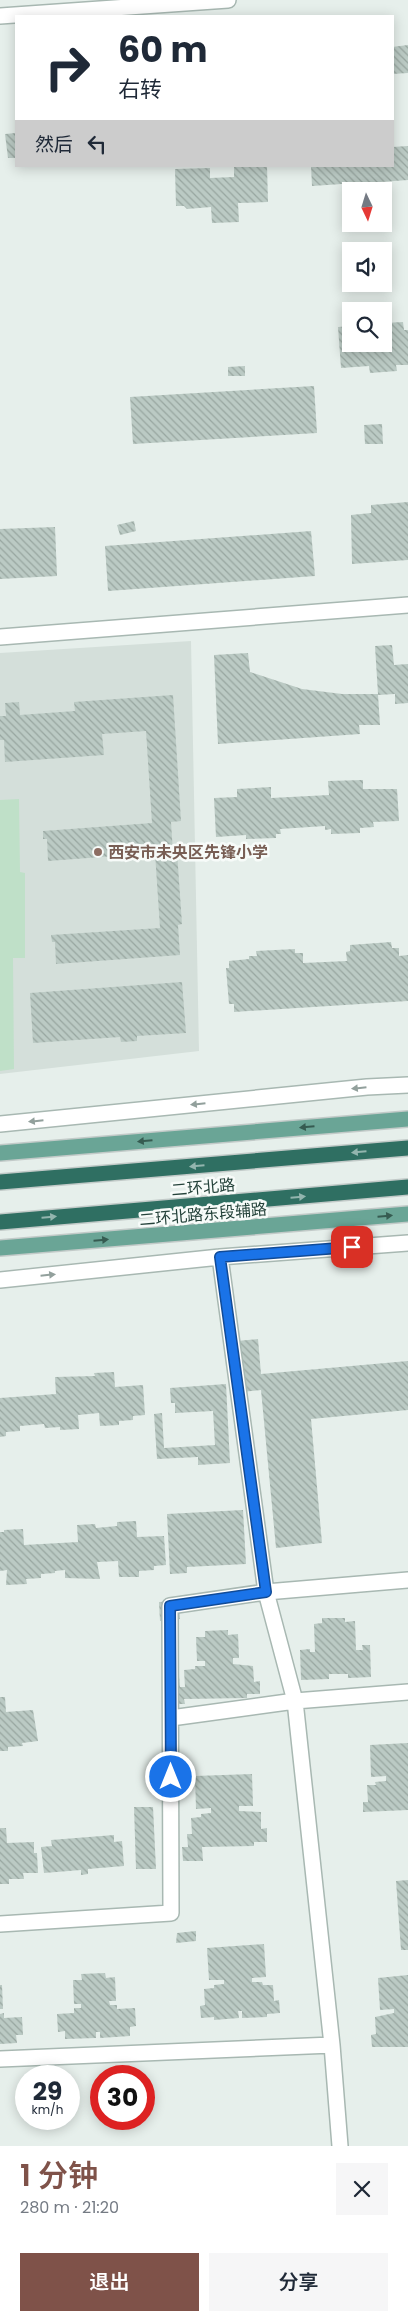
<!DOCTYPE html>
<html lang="zh">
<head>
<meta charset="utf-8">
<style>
	:root { --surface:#fff; --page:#f6f6f7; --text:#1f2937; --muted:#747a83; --accent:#7f5249 }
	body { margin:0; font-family:Poppins,"Noto Sans SC",sans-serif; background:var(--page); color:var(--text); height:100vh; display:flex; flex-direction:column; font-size:19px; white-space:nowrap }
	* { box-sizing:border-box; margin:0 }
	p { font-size:16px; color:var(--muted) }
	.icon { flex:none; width:28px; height:28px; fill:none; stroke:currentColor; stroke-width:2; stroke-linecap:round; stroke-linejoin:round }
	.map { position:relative; height:2146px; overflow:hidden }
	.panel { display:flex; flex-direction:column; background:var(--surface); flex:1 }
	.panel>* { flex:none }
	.guide { position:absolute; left:15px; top:15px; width:379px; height:152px; border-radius:0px; box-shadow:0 2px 12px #0003; background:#fff; color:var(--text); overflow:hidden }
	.needle { width:32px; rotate:176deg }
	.controls { position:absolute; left:342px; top:182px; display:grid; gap:10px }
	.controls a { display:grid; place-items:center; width:50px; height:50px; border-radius:0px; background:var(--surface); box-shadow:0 2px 12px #0003; font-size:25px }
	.speed { position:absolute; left:15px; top:2065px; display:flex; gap:10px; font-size:25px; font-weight:700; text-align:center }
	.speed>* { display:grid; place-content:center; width:65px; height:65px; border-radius:50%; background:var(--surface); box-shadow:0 2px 12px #0003; line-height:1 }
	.speed small { font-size:12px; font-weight:400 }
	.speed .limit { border:8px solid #d22; background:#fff; color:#111 }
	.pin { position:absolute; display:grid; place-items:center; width:42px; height:42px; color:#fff; margin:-21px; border-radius:10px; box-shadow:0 2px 8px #0006 }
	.me { position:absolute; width:55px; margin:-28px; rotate:0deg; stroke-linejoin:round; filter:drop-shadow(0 0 4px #0008) }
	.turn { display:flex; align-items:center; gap:18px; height:105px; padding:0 20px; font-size:22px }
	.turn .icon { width:65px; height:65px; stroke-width:2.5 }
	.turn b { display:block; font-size:35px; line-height:42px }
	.then { display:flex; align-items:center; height:48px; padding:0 20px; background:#0003; gap:10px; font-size:19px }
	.round { display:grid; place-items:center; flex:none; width:52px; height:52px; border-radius:0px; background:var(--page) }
	.head { display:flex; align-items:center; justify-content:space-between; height:85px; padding:0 20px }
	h1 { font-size:30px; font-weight:600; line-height:38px; color:var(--accent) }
	.primary-button { display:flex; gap:10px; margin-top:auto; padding:10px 20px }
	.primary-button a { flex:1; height:58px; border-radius:0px; background:var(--accent); color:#fff; font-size:20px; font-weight:600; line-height:58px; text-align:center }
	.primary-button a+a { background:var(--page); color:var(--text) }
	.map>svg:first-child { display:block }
	.built { fill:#d4dfda }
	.park { fill:#bfe0c8 }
	.building { fill:url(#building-back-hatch) }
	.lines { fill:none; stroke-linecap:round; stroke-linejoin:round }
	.minor-casing { stroke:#a8b8b2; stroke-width:18 }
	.major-casing { stroke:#c2cac8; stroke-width:18 }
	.highway-casing { stroke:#c2cac8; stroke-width:18 }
	.minor { stroke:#fff; stroke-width:15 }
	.major { stroke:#6aa596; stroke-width:15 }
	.highway { stroke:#2f6f62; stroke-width:15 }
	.oneway { fill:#92a09c }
	.oneway2 { fill:#365b51 }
	.oneway3 { fill:#93b5ae }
	.route-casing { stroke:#114b97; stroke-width:12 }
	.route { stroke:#1a73e8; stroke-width:9 }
	.education-dot { fill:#8d6e63; stroke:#f7fbf9; stroke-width:2 }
	.labels { text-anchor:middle; stroke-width:5; stroke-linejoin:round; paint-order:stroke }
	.education-label { font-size:16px; font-weight:bold; fill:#785e54; stroke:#f7fbf9; text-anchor:start }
	.street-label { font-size:16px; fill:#24423a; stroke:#f7fbf9 }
</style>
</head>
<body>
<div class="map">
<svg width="408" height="2146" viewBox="0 0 408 2146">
	<defs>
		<pattern id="building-back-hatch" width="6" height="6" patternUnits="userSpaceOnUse" patternTransform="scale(1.25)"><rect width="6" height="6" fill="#bbcac4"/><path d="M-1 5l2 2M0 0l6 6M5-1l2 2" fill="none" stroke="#98a6a0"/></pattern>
	</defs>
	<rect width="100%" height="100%" fill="#e6efeb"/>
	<path class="built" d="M191,641L199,1051L0,1074V653Z"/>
	<path class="park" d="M19,799L20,872L25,873V958H13L14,1069L0,1071V800Z"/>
	<path class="building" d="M408,45V73L392,74V47Z
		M16,133V158H8L5,134Z
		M408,146V180L367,183L368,190L342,191V184L312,186L311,166H392V147Z
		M234,166H267L268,202L238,203L239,222L212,223L211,207L187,209L184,206H176L175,169L210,168V178L234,177Z
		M403,322L404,330H408V365H396L397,371L370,373L369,366L341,368L338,327L351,326V344H384V323Z
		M245,366V376H228V367Z
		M314,386L317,433L133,444L130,397Z
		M382,424L383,444H365L364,425Z
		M408,502V560L352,564L351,515L371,513V505Z
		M134,521L136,531L120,535L117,525Z
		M55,527L57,576L0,579V529Z
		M311,531L315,576L108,591L105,546Z
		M392,645L394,665L408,664V703L395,704V694L378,695L380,725H359L360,734L218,744L214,655L248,653L250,672L302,689L342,694H378L375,646Z
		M173,695L181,821L171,822L173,853L177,852L182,924L178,925L180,955L56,964L55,942H52L51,935L160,928L155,853L48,861L47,839H43V831L152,823L146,731L102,734L104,755L5,762L4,740H0V716H6L5,703L19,702L20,715L75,711L74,702Z
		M363,780V789H397L399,821L373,822L374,827L360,828V833L331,834V829L325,830V826L280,829L281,834H276V838L246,839V835L216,837L214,798L237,797V789L271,787V798L329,795L328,781Z
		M391,942L392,948H399V956L408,955V1001L234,1012V1004H229L226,968H229V961L249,959V956H257L256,951L295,949V953H303V963L347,961L346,952L350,951V945Z
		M182,982L186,1033L137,1036V1041L121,1042L120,1037L33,1043L30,993Z
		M258,1339L261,1374L408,1361V1410L311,1419L322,1543L276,1548L261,1390L242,1392L237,1341Z
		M114,1372L115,1387L143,1385L145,1415L133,1416V1420L119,1421V1425L100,1426L99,1413L78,1415L79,1429L60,1430V1427L45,1428L44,1424L20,1426V1431L6,1432V1436L0,1437V1398L56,1394L55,1377L95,1376L94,1373Z
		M226,1384L230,1463L198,1465V1457L157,1459L154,1414L162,1413L164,1448L215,1445L213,1411L175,1413V1403H171L170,1388Z
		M243,1510L246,1564L187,1567V1573L170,1574L167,1514Z
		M136,1521L137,1537L164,1536L166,1565L154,1566V1570L139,1571V1577H119L118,1561L97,1562L100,1579L65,1578V1570L55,1571V1573L41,1574V1578L26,1579L27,1584L6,1585L7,1570L0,1571V1532H4V1530L23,1529L24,1545L78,1542L77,1525L95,1524L96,1528L117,1526V1522Z
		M179,1601L180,1619L160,1621L159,1602Z
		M322,1618H345V1622L355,1621L356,1650H363L362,1645H370L371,1677L348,1678V1674H329V1679L301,1680L300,1650L310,1649V1652H315L314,1624L322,1623Z
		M228,1630V1635L238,1634L239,1658H233V1664L253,1666L254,1682L260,1681V1694H247V1698L184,1699L185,1704H179L178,1694L169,1695V1677L179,1676L180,1687H185L184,1670L195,1669V1666H205V1661H197L196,1637H205V1631Z
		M0,1697H5L6,1712L33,1710L38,1741L22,1743L23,1746L8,1747V1751H0Z
		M408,1743V1810L363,1812V1802H368L367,1785H376L375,1782L386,1781V1776L371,1777L370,1745Z
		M252,1774L253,1806H239V1811L261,1812V1829L267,1828V1842H254V1846L202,1847L203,1861H183L182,1847H188L187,1834H192L191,1818L201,1817V1814L211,1813V1808L196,1809L195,1776Z
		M134,1807H153L156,1869H136Z
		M0,1828H6L7,1843L34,1842V1853H37L38,1873H23L24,1879H9V1884H0Z
		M114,1835V1842L122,1841L124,1866L88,1869V1874L81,1875V1870L44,1873L41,1847L52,1846L51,1840Z
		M408,1880V1950H401L396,1881Z
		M196,1931V1941L176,1943L177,1933Z
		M264,1944L266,1977L252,1978V1982H262L263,1985H273L274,2001L279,2000L280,2013L267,2014V2017L242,2018V2011H238L239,2018L214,2020V2017L201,2018L200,2006L205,2005L204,1989L214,1988V1985L224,1984V1980H209L207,1948Z
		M105,1973L106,1978L115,1977L116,2001H109L110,2005H117V2009L135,2008L136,2026L130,2027V2036L100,2038V2032H96V2038L65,2039V2031L58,2032L57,2014L74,2013V2008H81V2004H74L73,1980H82L81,1974Z
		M408,1975V2047H372L371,2035L376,2034L375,2017L394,2013V2009L380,2010L378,1978Z
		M0,1985H2L3,2009H0Z
		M4,2013V2018L22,2017L23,2035H16L17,2043L0,2044V2014Z"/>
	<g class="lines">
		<defs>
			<path id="minor" d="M0,16L228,0
				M0,637L408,605
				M0,1124L367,1087L408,1085
				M220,1257L266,1592L295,1701L332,2045L340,2146
				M0,1280L220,1257L408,1243
				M171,1718L295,1701L408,1692
				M0,1924L171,1913L170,1606L266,1592L408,1580
				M0,2059L332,2045"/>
			<path id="major" d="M0,1153L408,1119
				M0,1248L408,1214"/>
			<path id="highway" d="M0,1182L408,1148
				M0,1222L408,1187"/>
		</defs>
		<use href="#minor" class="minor-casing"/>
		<use href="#major" class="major-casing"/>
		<use href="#highway" class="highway-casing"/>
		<use href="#minor" class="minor"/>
		<use href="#major" class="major"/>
		<use href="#highway" class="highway"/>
	</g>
	<defs><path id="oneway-solid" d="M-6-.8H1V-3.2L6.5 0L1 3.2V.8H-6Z" transform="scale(1.25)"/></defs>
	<g class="oneway">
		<use href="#oneway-solid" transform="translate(359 1088) rotate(174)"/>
		<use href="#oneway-solid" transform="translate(198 1104) rotate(174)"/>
		<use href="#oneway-solid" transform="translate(36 1121) rotate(174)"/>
		<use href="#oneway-solid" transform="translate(48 1275) rotate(-6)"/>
	</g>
	<g class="oneway2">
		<use href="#oneway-solid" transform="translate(307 1127) rotate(175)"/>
		<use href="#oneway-solid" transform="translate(145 1141) rotate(175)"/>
		<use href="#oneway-solid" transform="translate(385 1216) rotate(-5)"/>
		<use href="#oneway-solid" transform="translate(101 1240) rotate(-5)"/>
	</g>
	<g class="oneway3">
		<use href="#oneway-solid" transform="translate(359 1152) rotate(175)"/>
		<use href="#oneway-solid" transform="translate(197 1166) rotate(175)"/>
		<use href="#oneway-solid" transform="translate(298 1197) rotate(-5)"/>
		<use href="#oneway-solid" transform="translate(49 1217) rotate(-5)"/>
	</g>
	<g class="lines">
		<defs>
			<path id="route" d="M171,1777L170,1606L266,1592L220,1257L352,1247"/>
		</defs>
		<use href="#route" class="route-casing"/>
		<use href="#route" class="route"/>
	</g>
	<circle class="education-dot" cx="98" cy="852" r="5"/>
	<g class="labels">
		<g class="education-label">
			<text x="108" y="858">西安市未央区先锋小学</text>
		</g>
		<g class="street-label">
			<text transform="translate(203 1187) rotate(-5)" y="6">二环北路</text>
			<text transform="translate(203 1214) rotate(-5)" y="6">二环北路东段辅路</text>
		</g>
	</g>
</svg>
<div class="controls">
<a><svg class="needle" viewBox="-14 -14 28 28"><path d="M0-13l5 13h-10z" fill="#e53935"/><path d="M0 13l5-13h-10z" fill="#747a83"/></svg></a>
<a><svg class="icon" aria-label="sound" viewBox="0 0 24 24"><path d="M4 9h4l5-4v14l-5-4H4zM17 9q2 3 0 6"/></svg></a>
<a><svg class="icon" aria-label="search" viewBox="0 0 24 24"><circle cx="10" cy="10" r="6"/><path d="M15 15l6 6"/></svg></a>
</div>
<div class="speed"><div>29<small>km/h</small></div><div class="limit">30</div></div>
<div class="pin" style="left:352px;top:1247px;background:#d93025"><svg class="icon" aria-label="arrive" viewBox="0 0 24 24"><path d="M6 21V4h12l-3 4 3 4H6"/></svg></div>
<svg class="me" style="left:171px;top:1777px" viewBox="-20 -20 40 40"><circle r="17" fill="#1a73e8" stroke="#fff" stroke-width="3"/><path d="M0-11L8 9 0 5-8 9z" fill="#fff"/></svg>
<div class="guide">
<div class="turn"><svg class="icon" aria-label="right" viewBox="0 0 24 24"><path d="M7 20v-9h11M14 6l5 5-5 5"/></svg><div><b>60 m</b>右转</div></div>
<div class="then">然后<svg class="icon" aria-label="left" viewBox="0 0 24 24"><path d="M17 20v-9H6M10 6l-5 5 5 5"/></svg></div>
</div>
</div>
<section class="panel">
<div class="head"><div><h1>1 分钟</h1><p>280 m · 21:20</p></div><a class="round"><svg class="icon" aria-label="close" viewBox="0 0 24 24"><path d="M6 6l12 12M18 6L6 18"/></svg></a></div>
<div class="primary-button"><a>退出</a><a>分享</a></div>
</section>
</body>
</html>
